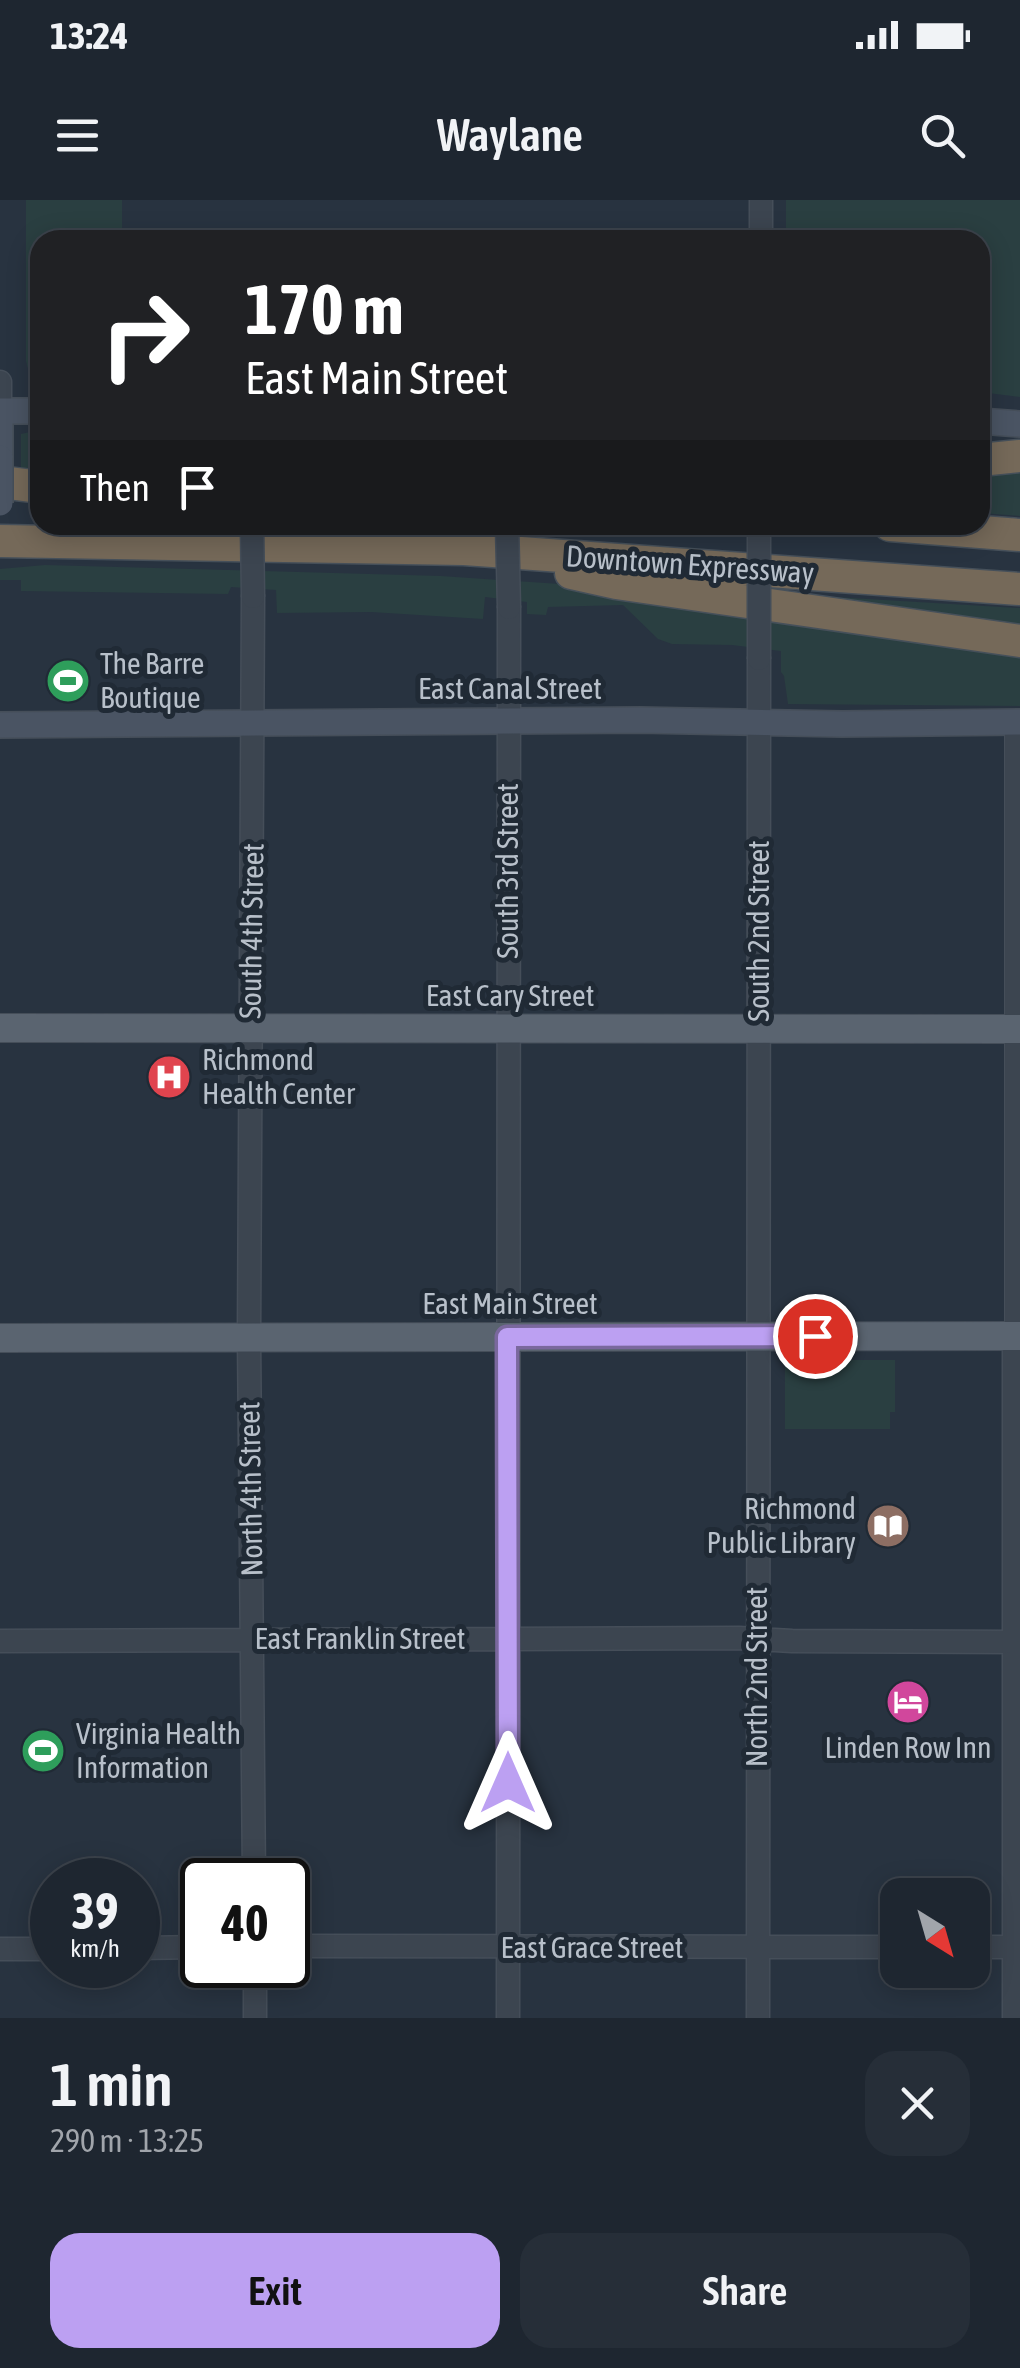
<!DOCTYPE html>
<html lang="en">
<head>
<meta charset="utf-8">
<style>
	:root { --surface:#1e2630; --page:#262e38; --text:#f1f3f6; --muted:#a1a5ab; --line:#3c434c; --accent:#bca0f2 }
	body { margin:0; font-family:"Asap Condensed",sans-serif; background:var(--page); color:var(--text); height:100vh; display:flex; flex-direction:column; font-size:38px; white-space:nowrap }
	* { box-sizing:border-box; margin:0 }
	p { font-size:32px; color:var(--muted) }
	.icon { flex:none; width:55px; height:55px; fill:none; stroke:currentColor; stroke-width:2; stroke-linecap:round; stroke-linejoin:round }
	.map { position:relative; height:1818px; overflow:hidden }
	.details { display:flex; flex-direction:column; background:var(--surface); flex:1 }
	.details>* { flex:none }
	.top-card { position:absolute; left:30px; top:30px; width:960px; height:305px; border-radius:30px; box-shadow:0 5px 25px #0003,0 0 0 2px var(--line); background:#202124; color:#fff; overflow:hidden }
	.needle { width:65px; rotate:143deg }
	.fabs { position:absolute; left:880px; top:1678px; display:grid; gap:20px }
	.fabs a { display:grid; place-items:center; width:110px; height:110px; border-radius:20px; background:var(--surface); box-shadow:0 5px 25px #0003,0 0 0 2px var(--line); font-size:50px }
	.speed { position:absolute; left:30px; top:1658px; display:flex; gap:20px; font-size:50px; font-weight:700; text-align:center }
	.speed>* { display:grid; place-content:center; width:130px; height:130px; border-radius:50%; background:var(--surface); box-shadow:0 5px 25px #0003,0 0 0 2px var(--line); line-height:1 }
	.speed small { font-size:25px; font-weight:400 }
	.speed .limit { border:5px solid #111; border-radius:15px; background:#fff; color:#111 }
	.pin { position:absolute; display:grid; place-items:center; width:85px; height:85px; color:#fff; margin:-42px; border:5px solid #fff; border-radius:50%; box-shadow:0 2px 10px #0007 }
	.me { position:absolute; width:110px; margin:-55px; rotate:0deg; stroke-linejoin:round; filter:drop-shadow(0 0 8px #0008) }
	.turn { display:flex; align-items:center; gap:35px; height:210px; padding:0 50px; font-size:45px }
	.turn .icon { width:130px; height:130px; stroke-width:2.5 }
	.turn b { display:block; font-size:70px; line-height:85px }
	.then { display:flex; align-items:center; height:95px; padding:0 50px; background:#0003; gap:20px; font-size:38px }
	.round { display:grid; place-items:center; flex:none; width:105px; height:105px; border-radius:30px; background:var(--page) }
	.headline { display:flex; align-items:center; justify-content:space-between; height:170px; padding:0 50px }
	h1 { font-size:60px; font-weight:600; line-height:75px }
	.action { display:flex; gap:20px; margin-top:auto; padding:20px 50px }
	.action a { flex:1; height:115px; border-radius:30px; background:var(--accent); color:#111; font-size:40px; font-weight:600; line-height:115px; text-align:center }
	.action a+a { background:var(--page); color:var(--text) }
	.status { display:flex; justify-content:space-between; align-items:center; height:70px; padding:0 50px; background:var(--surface); direction:ltr }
	.status svg { height:28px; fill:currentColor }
	header { display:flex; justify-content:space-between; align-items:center; height:130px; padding:0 50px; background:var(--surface); font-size:45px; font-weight:600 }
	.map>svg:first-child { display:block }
	.green { fill:#2a3f41 }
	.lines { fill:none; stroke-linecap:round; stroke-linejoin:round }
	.minor-casing { stroke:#454e59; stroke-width:20 }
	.tertiary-casing { stroke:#454e59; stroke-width:25 }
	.secondary-casing { stroke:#454e59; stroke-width:28 }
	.primary-casing { stroke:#454e59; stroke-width:30 }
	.motorway-casing { stroke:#46505a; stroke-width:35 }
	.minor { stroke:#3c4550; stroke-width:18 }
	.tertiary { stroke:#3c4550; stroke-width:22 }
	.secondary { stroke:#4a5463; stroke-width:25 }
	.primary { stroke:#5a6470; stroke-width:28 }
	.motorway { stroke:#756959; stroke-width:32 }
	.tertiary-bridge-casing { stroke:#454e59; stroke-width:25; stroke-linecap:butt }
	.secondary-bridge-casing { stroke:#454e59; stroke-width:28; stroke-linecap:butt }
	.tertiary-bridge { stroke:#3c4550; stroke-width:22 }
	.secondary-bridge { stroke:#4a5463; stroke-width:25 }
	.route-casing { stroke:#7a689d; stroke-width:25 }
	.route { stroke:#bca0f2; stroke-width:18 }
	.labels { text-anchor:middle; stroke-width:10; stroke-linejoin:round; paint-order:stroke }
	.street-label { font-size:30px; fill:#b8c0ca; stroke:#202a35 }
	.poi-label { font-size:30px; fill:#b8c0ca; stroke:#202a35; text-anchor:start }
</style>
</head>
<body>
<div class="status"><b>13:24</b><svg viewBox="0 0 49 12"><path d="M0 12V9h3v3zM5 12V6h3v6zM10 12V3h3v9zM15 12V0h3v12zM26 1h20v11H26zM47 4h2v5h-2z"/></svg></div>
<header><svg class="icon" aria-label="menu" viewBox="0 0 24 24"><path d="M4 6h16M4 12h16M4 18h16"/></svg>Waylane<svg class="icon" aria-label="search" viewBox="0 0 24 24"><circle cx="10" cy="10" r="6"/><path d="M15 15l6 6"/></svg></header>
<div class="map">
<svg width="1020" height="1818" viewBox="0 0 1020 1818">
	<rect width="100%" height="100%" fill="#283340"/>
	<path class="green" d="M26,0H122V40H40V188L31,181L26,161Z
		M786,0H1020V197L980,192V40H786Z
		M40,230V269H21V234Z
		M1020,268V316L980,313V271Z
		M45,365L441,376L560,384L1020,452V506L788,504L784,476L781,472V451L732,445L672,444L658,439L623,405L548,407L546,415L527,414V402L485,397L483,419L371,412L277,413L276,390L231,387L228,394L21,391V380H0V369Z
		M834,397L1020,408V433L836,404Z
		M785,1160H895V1212H890V1229H785Z"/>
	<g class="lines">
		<defs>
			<path id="minor" d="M1014,522V1136"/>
			<path id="tertiary" d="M761,40V0
				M0,182V211
				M253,397L249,1137L254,1680
				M0,1441L739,1438L792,1441L1020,1442
				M288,1746L898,1747
				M972,1747H1020
				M138,1748L202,1747
				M0,1749H52
				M255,1765V1818
				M508,1818L509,408
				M758,1818L759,459
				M1014,1818V1136"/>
			<path id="secondary" d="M0,211H40
				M980,221L1020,224
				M0,258V211
				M0,525L640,520L842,524L1020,522"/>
			<path id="primary" d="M0,828L1020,829
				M0,1138L1020,1136"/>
			<path id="motorway" d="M980,260L1020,256
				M0,282L40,287
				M890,325L1020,335
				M0,341L464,349L1020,389
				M571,373L616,383L1020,441"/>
		</defs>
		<use href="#minor" class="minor-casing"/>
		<use href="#tertiary" class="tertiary-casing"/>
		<use href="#secondary" class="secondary-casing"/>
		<use href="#primary" class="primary-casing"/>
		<use href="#motorway" class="motorway-casing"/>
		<use href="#minor" class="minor"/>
		<use href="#tertiary" class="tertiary"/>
		<use href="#secondary" class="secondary"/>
		<use href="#primary" class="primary"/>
		<use href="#motorway" class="motorway"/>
		<defs>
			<path id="tertiary-bridge" d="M252,325L253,397
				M507,325L509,408
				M759,459V325"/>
			<path id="secondary-bridge" d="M0,303V258"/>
		</defs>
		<use href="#tertiary-bridge" class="tertiary-bridge-casing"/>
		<use href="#secondary-bridge" class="secondary-bridge-casing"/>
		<use href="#tertiary-bridge" class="tertiary-bridge"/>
		<use href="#secondary-bridge" class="secondary-bridge"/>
	</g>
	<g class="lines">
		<defs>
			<path id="route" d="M508,1583L507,1137L815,1136"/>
		</defs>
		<use href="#route" class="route-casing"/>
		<use href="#route" class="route"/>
	</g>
	<defs>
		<symbol id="stadium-disc" viewBox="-11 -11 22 22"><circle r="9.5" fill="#2e9e5b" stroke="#202a35"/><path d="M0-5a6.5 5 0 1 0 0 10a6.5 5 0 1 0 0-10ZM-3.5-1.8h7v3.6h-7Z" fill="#fff"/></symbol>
		<symbol id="hospital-disc" viewBox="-11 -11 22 22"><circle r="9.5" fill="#e0444e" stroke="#202a35"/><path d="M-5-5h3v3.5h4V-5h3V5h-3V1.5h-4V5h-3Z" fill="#fff"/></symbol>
		<symbol id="library-disc" viewBox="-11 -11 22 22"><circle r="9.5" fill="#8d6e63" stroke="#202a35"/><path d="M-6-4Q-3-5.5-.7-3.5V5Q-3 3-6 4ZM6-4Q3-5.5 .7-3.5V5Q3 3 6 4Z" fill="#fff"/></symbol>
		<symbol id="hotel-disc" viewBox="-11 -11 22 22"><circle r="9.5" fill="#d1479c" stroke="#202a35"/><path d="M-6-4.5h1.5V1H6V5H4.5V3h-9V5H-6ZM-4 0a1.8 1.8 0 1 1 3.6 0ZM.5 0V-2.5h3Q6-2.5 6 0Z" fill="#fff"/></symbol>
	</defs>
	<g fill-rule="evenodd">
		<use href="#stadium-disc" x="43" y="456" width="50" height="50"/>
		<use href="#hospital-disc" x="144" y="852" width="50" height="50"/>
		<use href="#library-disc" x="863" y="1301" width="50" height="50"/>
		<use href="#hotel-disc" x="883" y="1477" width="50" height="50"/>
		<use href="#stadium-disc" x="18" y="1526" width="50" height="50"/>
	</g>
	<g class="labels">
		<g class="street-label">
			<text transform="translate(690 365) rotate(4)" y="10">Downtown Expressway</text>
			<text x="510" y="499">East Canal Street</text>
			<text transform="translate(508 671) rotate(-90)" y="10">South 3rd Street</text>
			<text transform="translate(252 731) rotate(-89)" y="10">South 4th Street</text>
			<text transform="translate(759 731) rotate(-90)" y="10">South 2nd Street</text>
			<text x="510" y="806">East Cary Street</text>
			<text x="510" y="1114">East Main Street</text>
			<text transform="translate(251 1289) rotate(-91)" y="10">North 4th Street</text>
			<text x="360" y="1449">East Franklin Street</text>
			<text transform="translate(757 1477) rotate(-90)" y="10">North 2nd Street</text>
			<text x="592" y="1758">East Grace Street</text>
		</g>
		<g class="poi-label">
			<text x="100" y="474">The Barre<tspan x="100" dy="34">Boutique</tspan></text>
			<text x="202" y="870">Richmond<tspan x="202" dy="34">Health Center</tspan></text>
			<text x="856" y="1319" text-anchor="end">Richmond<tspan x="856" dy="34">Public Library</tspan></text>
			<text x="76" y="1544">Virginia Health<tspan x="76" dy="34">Information</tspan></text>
			<text x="908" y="1558" text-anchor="middle">Linden Row Inn</text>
		</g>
	</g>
</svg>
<div class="fabs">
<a><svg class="needle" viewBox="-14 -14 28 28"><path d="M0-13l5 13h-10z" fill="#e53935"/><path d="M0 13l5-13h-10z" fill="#a1a5ab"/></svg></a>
</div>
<div class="speed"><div>39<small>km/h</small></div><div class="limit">40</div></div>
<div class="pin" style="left:815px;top:1136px;background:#d93025"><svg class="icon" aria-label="arrive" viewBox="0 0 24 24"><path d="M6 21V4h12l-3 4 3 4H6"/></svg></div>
<svg class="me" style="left:508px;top:1583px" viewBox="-20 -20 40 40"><path d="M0-17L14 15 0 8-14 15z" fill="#bca0f2" stroke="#fff" stroke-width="4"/></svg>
<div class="top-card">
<div class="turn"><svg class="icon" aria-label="right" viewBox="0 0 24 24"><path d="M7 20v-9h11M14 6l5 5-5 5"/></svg><div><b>170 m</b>East Main Street</div></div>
<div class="then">Then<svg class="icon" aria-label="arrive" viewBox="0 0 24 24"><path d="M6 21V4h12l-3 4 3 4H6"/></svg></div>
</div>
</div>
<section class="details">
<div class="headline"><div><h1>1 min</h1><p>290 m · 13:25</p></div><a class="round"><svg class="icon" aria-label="close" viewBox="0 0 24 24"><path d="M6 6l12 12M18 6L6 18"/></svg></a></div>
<div class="action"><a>Exit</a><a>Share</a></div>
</section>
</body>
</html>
